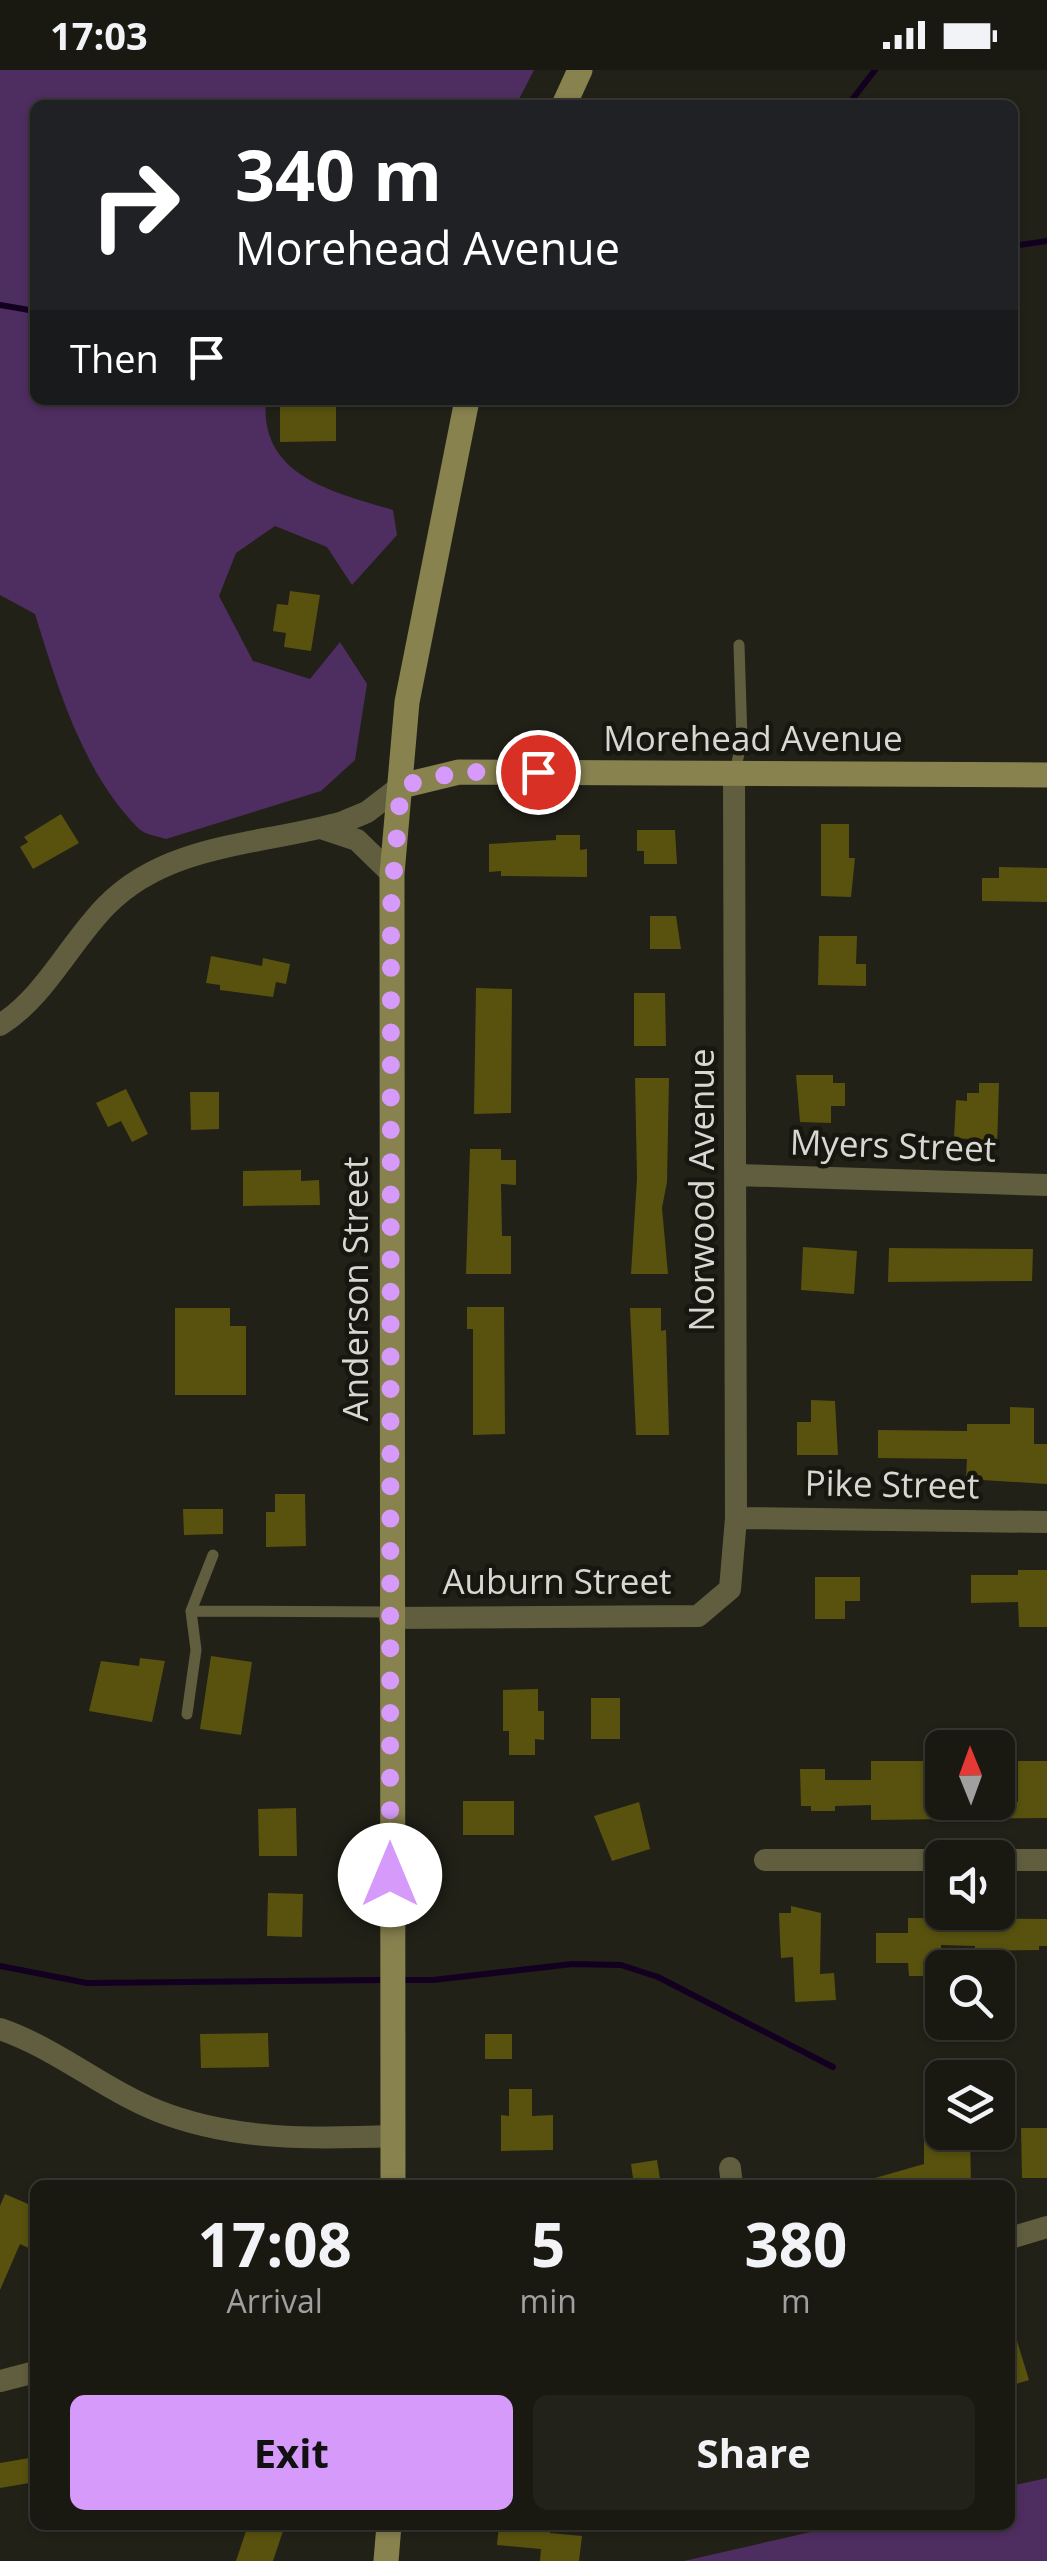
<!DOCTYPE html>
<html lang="en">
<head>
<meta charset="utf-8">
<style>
	:root { --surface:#191912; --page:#22221b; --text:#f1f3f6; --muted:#9fa09f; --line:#373832; --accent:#d69bfa }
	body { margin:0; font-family:"Open Sans",sans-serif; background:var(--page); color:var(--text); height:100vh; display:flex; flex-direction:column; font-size:38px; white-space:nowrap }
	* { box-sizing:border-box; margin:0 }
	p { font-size:32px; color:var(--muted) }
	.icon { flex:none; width:55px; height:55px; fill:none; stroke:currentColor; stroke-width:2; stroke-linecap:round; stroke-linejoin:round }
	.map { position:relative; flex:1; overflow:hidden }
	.sheet { position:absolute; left:30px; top:2110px; width:985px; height:350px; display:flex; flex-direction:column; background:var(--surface); border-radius:15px; box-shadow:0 2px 8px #0004,0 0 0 2px var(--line) }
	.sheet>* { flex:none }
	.top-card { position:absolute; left:30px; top:30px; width:988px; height:305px; border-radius:15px; box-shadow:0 2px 8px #0004,0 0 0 2px var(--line); background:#202124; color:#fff; overflow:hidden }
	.needle { width:65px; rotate:359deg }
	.tools { position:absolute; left:925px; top:1660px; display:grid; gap:20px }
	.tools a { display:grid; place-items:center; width:90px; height:90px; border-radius:15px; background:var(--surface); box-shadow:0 2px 8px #0004,0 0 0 2px var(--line); font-size:50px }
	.pin { position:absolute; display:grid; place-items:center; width:85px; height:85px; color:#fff; margin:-42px; border:5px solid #fff; border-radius:50%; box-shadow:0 2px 10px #0007 }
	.me { position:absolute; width:110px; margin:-55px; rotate:0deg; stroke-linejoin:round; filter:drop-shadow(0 0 8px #0008) }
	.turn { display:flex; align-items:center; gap:35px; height:210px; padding:0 40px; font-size:45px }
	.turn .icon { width:130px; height:130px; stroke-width:2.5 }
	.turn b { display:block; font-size:70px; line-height:85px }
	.then { display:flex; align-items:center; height:95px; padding:0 40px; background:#0003; gap:20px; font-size:38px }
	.eta { display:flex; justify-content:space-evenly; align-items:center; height:170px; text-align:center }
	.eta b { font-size:60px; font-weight:700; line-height:70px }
	.button { display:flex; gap:20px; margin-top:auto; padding:20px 40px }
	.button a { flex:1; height:115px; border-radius:15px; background:var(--accent); color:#111; font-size:40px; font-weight:700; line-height:115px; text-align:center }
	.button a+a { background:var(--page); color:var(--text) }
	.status { display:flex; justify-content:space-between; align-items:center; height:70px; padding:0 50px; background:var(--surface); direction:ltr }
	.status svg { height:28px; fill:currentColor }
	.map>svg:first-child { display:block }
	.green { fill:#4e2d60 }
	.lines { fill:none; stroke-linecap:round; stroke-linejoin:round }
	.stream { stroke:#130020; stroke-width:6 }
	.building { fill:#58520e }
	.lane { stroke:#615e3f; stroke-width:11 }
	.street { stroke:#615e3f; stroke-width:22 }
	.secondary { stroke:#87824e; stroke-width:25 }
	.route { stroke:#d69bfa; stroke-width:18; stroke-dasharray:0 32.4 }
	.labels { text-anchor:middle; stroke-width:9; stroke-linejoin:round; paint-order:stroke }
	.street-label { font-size:35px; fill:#d8d8d2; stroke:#18170f }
</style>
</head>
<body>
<div class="status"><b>17:03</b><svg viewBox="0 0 49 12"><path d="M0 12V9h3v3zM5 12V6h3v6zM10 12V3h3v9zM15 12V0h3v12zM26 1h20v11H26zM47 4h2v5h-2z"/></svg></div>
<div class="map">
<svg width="1047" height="2491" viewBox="0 0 1047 2491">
	<rect width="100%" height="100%" fill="#212118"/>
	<path class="green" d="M0,0H534L516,35H35V330H266C259,406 333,422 393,440L397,465L352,515L327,477L275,456L236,483L219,526L253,591L310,609L340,572L367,614L355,690L321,721L166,769C157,766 145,765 138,758C82,701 58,618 35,544L0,525Z
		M1047,2408V2491H684L841,2455H1010V2416Z"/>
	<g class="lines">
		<path class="stream" d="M848,35L875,0
			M1012,176L1047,171
			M0,235L35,241
			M0,1896L87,1913L386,1910
			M399,1910H433L572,1894L621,1895L658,1907L833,1997"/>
	</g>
	<path class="building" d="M336,330V371L280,372V331Z
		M290,521L320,525L311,581L284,577L286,563L273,561L277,534L288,535Z
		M61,744L79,773L33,799L20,777L28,772L24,767Z
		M821,754H849V788H855L851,827L821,826Z
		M637,760H675L677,794H644V781H637Z
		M556,765H580V780L587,779V807L501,806V801L489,802V774L556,770Z
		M999,797L1047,798V832L982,831V808H999Z
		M650,846H676L681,879H650Z
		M819,866H857L856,894H866V916L818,915Z
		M211,886L262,896L263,888L290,894L286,914L276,912L273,927L220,920V915L206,913Z
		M476,918L512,919L511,1043L474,1044Z
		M634,923H665L666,976H634Z
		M796,1005H833V1013H845V1036H831V1053L800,1052Z
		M635,1008H669L667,1112L662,1138L668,1204H631L637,1108Z
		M979,1013H999L997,1078L969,1077V1069L954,1068L956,1030L967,1031V1023H979Z
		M126,1019L148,1064L132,1072L121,1051L108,1057L96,1033Z
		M190,1022H219V1059L191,1060Z
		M470,1079H501V1090H516V1115L501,1114L502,1166H511V1204H466Z
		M301,1100V1111L319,1110L320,1135L243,1136V1101Z
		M803,1177L857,1181L854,1224L801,1220Z
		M889,1178L1033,1179L1032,1211L888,1212Z
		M467,1237H504L505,1364L473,1365V1259H467Z
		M175,1238H230V1256H246V1325H175Z
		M630,1238H661V1261L666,1260L669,1365H636Z
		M811,1330L835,1331L838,1385H797V1352H811Z
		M1010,1337L1034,1338V1374H1047V1414L966,1409L967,1389L878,1388V1360L967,1361V1354H1010Z
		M275,1424H305L306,1476L266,1477V1442H275Z
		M183,1439H223V1464L184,1465Z
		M1018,1500H1047V1557H1019L1018,1532L971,1533V1505H1018Z
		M815,1507H860V1531H845V1549H815Z
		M211,1586L252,1592L241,1665L200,1659Z
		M140,1588L165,1591L152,1652L89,1641L101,1591L139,1596Z
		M538,1619V1641H544V1670L535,1669V1685H509V1661H503V1620Z
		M591,1628H620V1669H591Z
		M871,1691H942V1732H1018V1691H1047V1748L871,1750V1735L835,1736V1741H811V1736H801L800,1699H825V1710H871Z
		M463,1731H514V1765H463Z
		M639,1732L650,1779L612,1791L594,1746Z
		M296,1738L297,1786H259L258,1739Z
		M268,1823L303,1824L302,1867L267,1866Z
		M791,1836L821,1843L820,1904L834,1903L836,1930L795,1932L793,1887L781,1888L780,1870L779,1843H791Z
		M908,1848L1047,1849V1876H1039V1880L975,1881V1876L941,1875V1906H909L908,1893H876V1863H908Z
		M268,1963L269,1997L201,1998L200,1964Z
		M485,1964H512V1989H485Z
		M509,2019H532V2046L553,2045V2080L501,2081V2045L509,2046Z
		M1021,2058H1047V2108H1022Z
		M970,2064L971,2114L868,2115V2110L924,2094V2065Z
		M657,2090L661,2115H634L631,2094Z
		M5,2124L35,2137V2181L20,2174L0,2220V2136Z
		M1014,2261L1029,2310L1010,2316V2262Z
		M35,2387V2412L0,2418V2393Z
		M248,2455H285L273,2491H236Z
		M499,2455H550V2463L582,2466L579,2491H540L541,2479L497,2475Z"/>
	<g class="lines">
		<path class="lane" d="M734,705L742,671L739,575
			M213,1485L191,1541L389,1542
			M187,1644L196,1580L191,1541"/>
		<path class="street" d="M324,759L357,770L392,804
			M0,955C45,927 70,872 107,835C169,772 264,775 343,752L367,742L401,716
			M737,1105L1047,1115
			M736,1448L1047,1452
			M390,1548L698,1546L730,1519L736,1448L734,705
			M765,1790H942
			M998,1790H1047
			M0,1959C56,1978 103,2019 158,2041C234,2071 314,2069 394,2066
			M730,2098L732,2115
			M1010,2168L1047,2157
			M0,2311L35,2302"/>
		<path class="secondary" d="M564,35L580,0
			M401,716L459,702L1047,705
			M393,2115L392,804L407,632L467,330
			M386,2491L389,2455"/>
	</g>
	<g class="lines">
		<path class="route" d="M390,1805L391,837L401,716L458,702H538"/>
	</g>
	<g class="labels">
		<g class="street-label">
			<text x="753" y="681">Morehead Avenue</text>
			<text transform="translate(893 1076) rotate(2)" y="12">Myers Street</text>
			<text transform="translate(702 1120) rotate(-90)" y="12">Norwood Avenue</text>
			<text transform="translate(356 1219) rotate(-90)" y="12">Anderson Street</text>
			<text transform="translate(892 1415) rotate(1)" y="12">Pike Street</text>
			<text x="557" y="1524">Auburn Street</text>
		</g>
	</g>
</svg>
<div class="tools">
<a><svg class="needle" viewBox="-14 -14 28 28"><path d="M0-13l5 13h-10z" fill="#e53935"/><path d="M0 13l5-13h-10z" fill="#9fa09f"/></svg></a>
<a><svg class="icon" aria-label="sound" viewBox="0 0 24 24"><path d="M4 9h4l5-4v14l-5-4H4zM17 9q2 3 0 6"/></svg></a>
<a><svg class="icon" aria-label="search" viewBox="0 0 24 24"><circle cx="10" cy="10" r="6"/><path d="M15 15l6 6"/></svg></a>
<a><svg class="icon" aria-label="layers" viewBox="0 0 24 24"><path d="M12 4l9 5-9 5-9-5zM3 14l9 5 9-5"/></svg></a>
</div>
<div class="pin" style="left:538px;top:702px;background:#d93025"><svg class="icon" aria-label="arrive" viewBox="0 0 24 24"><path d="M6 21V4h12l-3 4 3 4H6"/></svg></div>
<svg class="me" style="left:390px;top:1805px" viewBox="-20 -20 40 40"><circle r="19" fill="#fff"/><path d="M0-13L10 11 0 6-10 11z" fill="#d69bfa"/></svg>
<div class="top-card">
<div class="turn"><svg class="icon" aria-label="right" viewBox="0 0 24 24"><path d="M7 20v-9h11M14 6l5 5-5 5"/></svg><div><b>340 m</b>Morehead Avenue</div></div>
<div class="then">Then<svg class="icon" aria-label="arrive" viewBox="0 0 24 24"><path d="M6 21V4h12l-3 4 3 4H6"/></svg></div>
</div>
<section class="sheet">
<div class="eta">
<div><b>17:08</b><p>Arrival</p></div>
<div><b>5</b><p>min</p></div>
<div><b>380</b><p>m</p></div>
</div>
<div class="button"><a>Exit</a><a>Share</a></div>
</section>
</div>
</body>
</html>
